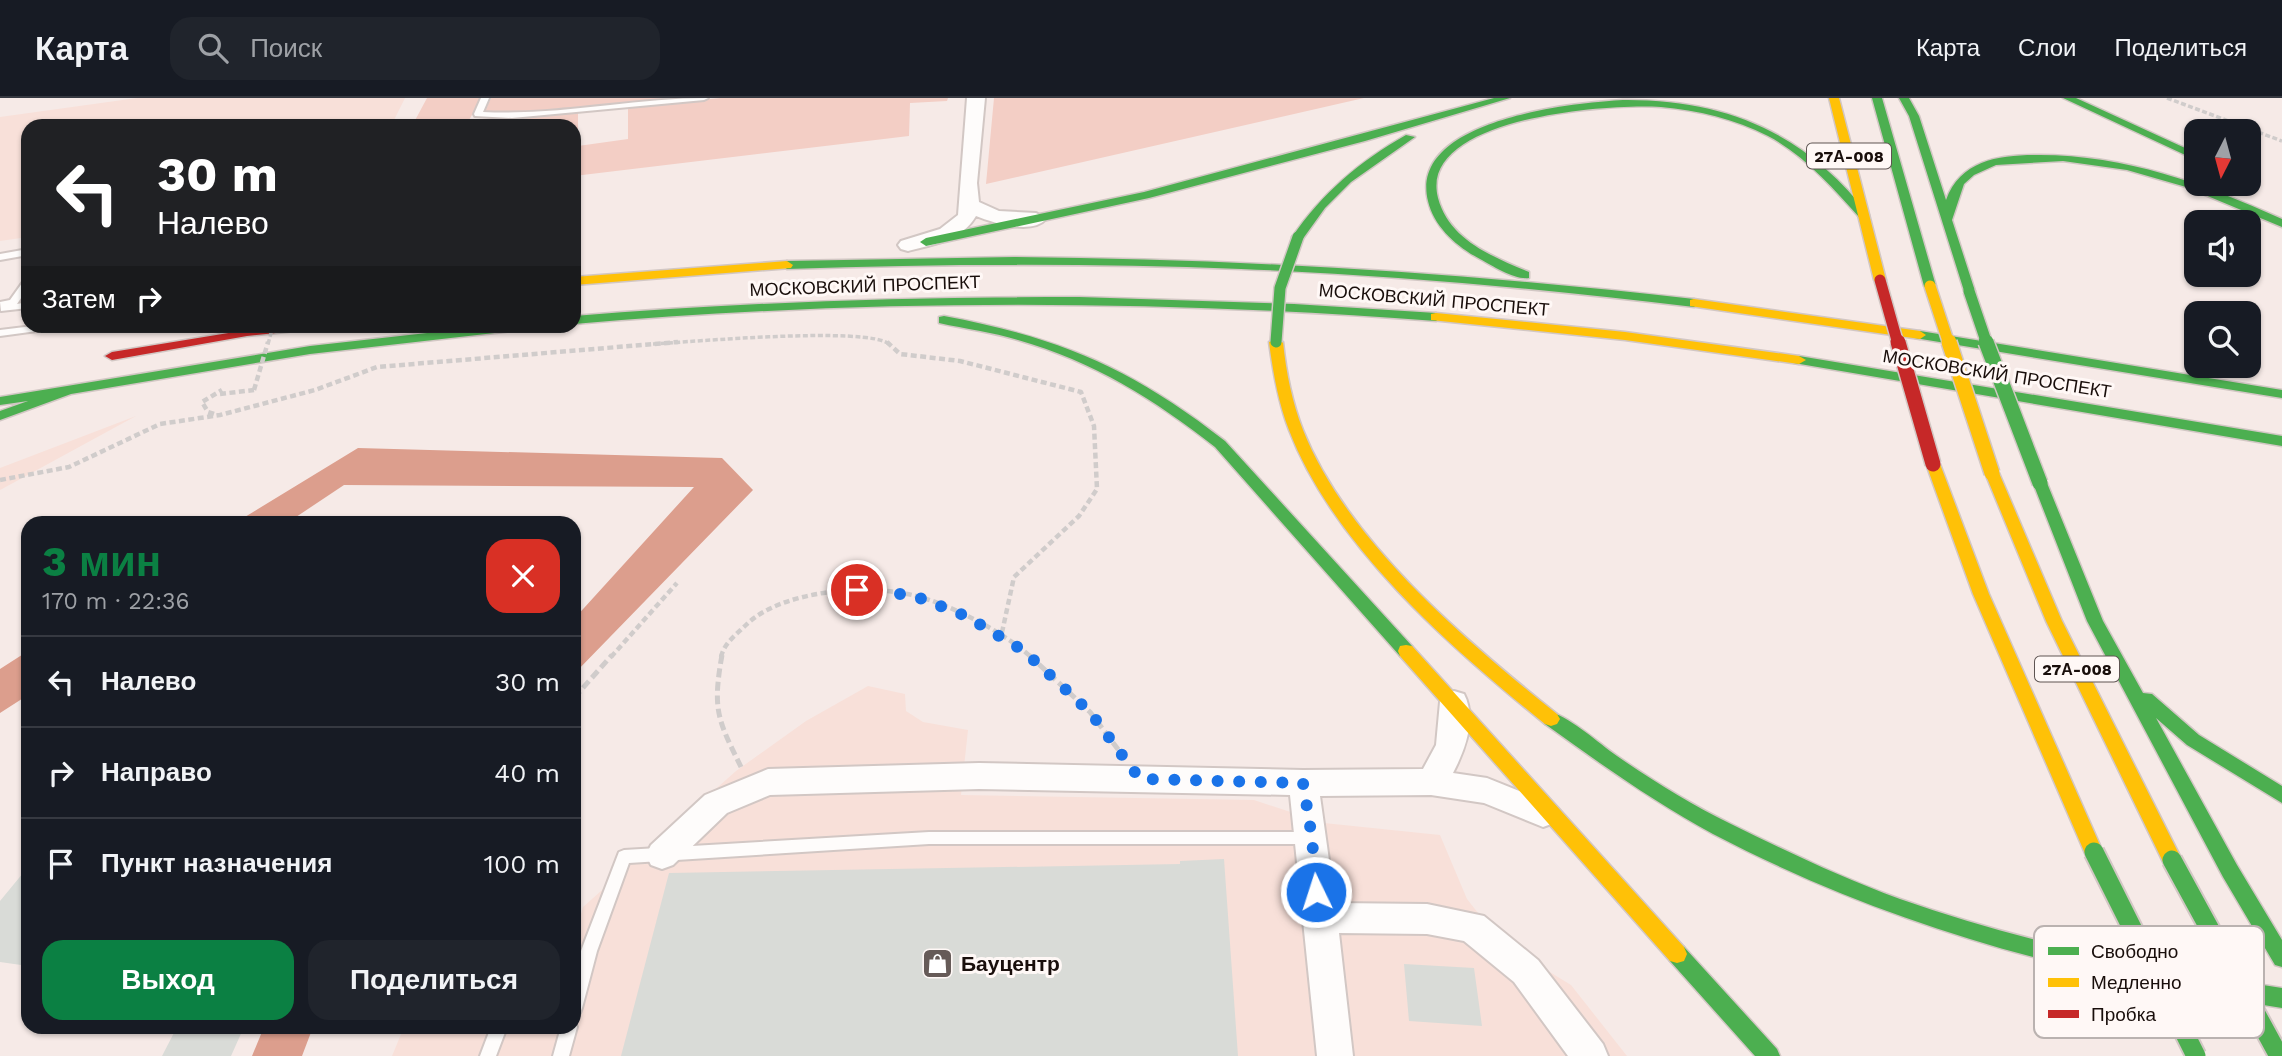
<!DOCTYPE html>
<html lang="ru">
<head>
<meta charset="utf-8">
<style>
	:root { --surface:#171b24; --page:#20242c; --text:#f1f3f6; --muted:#9ea1a6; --line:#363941; --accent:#0b8043 }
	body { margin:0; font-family:"Work Sans",sans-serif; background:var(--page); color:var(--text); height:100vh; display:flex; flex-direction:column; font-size:26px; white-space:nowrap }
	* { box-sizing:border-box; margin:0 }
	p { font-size:23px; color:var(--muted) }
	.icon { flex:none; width:38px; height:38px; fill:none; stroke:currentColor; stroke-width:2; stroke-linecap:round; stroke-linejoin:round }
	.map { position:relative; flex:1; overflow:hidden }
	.panel { position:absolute; left:21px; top:418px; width:560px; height:518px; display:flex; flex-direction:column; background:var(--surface); border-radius:21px; box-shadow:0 2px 5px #0004 }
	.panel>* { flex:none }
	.guide { position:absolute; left:21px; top:21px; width:560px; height:214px; border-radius:21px; box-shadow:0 2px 5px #0004; background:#202124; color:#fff; overflow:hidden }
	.needle { width:46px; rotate:186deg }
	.fabs { position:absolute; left:2184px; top:21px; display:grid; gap:14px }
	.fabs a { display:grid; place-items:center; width:77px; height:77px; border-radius:14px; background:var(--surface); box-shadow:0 2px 5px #0004; font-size:35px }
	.pin { position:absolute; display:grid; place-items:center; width:60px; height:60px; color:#fff; margin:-30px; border:4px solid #fff; border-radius:50%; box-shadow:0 2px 7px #0007 }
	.me { position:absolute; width:77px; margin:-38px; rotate:356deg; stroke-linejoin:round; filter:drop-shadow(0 0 5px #0008) }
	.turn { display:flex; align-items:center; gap:24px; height:147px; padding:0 21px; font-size:32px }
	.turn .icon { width:91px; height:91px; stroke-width:2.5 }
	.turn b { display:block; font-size:49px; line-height:60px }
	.then { display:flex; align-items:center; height:66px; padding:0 21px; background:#0003; gap:14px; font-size:26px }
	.round { display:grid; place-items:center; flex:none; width:74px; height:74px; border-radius:21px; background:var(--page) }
	.headline { display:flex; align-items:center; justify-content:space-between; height:119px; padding:0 21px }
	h1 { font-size:42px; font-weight:700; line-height:52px; color:var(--accent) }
	.action { display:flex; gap:14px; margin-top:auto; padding:14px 21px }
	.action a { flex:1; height:80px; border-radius:21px; background:var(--accent); color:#fff; font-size:28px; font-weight:700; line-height:80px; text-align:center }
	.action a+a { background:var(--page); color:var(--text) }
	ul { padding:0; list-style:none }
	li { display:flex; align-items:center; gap:21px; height:91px; padding:0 21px; border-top:2px solid var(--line) }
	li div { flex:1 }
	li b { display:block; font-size:26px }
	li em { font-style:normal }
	header { display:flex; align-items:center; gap:42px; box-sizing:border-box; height:98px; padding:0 35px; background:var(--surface); border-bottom:2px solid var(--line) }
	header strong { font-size:33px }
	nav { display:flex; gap:38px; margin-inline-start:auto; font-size:24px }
	.search { width:490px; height:63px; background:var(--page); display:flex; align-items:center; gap:18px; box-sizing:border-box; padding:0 24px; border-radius:21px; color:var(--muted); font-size:26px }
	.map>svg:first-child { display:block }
	.built { fill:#f8e0d9 }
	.green { fill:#f3cec5 }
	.water { fill:#dc9e8d }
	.building { fill:#d9dbd7 }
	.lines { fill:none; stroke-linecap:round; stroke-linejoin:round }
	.lane-casing { stroke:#d2c7c4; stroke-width:4 }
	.street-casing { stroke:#d2c7c4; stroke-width:4 }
	.fast-casing { stroke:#d2c7c4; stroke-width:3 }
	.slow-casing { stroke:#d2c7c4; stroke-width:3 }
	.jam-casing { stroke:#d2c7c4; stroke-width:3 }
	.path-far2 { stroke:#d0cccb; stroke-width:3.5; stroke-dasharray:5 2.5; stroke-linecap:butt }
	.path-far1 { stroke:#d0cccb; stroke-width:4.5; stroke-dasharray:6 3.5; stroke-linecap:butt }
	.path { stroke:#d0cccb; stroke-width:5; stroke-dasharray:9 4.5; stroke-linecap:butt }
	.lane { fill:#fefcfb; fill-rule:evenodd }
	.street { fill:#fefcfb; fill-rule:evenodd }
	.fast { fill:#4caf50; fill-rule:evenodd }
	.slow { fill:#ffc107; fill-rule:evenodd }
	.jam { fill:#c62828; fill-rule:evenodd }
	.fast-bridge-far2-casing { stroke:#d2c7c4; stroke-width:14; stroke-linecap:butt }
	.fast-bridge-far1-casing { stroke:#d2c7c4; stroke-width:18; stroke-linecap:butt }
	.fast-bridge-casing { stroke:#d2c7c4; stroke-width:23; stroke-linecap:butt }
	.slow-bridge-far1-casing { stroke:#d2c7c4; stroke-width:14; stroke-linecap:butt }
	.slow-bridge-casing { stroke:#d2c7c4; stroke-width:18; stroke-linecap:butt }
	.jam-bridge-far1-casing { stroke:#d2c7c4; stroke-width:14; stroke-linecap:butt }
	.jam-bridge-casing { stroke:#d2c7c4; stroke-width:18; stroke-linecap:butt }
	.path-bridge-far1 { stroke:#d0cccb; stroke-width:3.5; stroke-dasharray:5 2.5; stroke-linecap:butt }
	.path-bridge { stroke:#d0cccb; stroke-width:4.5; stroke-dasharray:6 3.5; stroke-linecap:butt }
	.fast-bridge-far2 { stroke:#4caf50; stroke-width:11 }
	.fast-bridge-far1 { stroke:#4caf50; stroke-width:15 }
	.fast-bridge { stroke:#4caf50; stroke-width:19 }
	.slow-bridge-far1 { stroke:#ffc107; stroke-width:11 }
	.slow-bridge { stroke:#ffc107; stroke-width:15 }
	.jam-bridge-far1 { stroke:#c62828; stroke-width:11 }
	.jam-bridge { stroke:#c62828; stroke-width:15 }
	.route { stroke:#1a73e8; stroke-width:12; stroke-dasharray:0 21.6 }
	.labels { text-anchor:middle; stroke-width:6; stroke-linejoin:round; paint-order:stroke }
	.shield { fill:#fff8f6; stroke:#5e5452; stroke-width:2 }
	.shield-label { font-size:16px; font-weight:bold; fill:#190e0b }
	.street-label { font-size:18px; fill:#190e0b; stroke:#fff8f6 }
	.near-poi-label { font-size:21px; font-weight:bold; fill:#190e0b; stroke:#fff8f6; text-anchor:start }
	.key { fill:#fff8f6; stroke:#bab2b0; stroke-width:2 }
	.key-label { font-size:19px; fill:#190e0b }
</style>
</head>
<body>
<header>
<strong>Карта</strong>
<div class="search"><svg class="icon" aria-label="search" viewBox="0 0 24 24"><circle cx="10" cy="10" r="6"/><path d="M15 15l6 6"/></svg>Поиск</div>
<nav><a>Карта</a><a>Слои</a><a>Поделиться</a></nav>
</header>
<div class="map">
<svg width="2282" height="958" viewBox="0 0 2282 958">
	<rect width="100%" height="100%" fill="#f6eae7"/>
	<path class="built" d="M137,0H405L391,28H28V139L0,143V19Z
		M136,318L2,391L0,392V370Z
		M868,588L905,596L906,613L923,624L968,632L961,697L1254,702L1324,725L1440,737L1467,801L1501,844L1571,887L1627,958H392L404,929H574V828L578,826L583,809L736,673L806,623Z"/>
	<path class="green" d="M427,0H482L469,22L578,14V48L628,41V9L720,0H948L947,3L910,5L909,38L574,78V28H527V24L525,28H412Z
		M491,0H673L512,16H490L485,13Z
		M994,0H1364L986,86Z"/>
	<path class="water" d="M358,350L722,360L753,392L574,576V521L694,389L344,387L287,425H235Z
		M28,553V597L0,615V571Z
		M264,929H313L302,958H252Z"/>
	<path class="building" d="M1224,761L1238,958H621L669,775L1180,766V763Z
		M28,769V868L0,864V803Z
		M1404,866L1474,870L1482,928L1409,923Z
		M177,929H244L231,958H162Z"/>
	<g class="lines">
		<defs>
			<path id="lane" d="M481,0H489L483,14C558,18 633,0 708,0L704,2L512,20L475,18L474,16Z
				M28,151V157L0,162V156Z
				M28,180V190L17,206L28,204V210L1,213L0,204L10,202L25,181Z
				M33,228H57L52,231L0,238V232Z
				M929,734H1311L1316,736L1318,740L1316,744L1311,746H929L629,765L597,853L582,910L580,915L574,918V880L581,853L619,754L624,752Z
				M574,923L577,929L569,958H553L561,929H574Z
				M491,929H507L496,958H480Z"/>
			<path id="street" d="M967,0H985L977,85L979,104L999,113L1036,115L1046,121C1032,137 993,125 976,118C961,143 935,146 908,153L901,151L898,147L901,143L940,131L958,117Z
				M1454,593L1464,596C1477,621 1465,652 1453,675L1487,680L1554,707L1558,716L1554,725L1543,729L1484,705L1431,697L1320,698L1335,805L1427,806L1484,818L1538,862L1603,946L1608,958H1568L1514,884L1464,843L1427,836L1339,835L1353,958H1317L1290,697L979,691L770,697L727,715L673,767L662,771L651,767L646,757L651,747L705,697L768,671L979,665L1303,672L1423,671L1436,647L1440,604L1444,596Z"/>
			<path id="fast" d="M1494,0H1510L1365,43L1149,100L926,148L920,144L926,140L1144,94Z
				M1872,0H1882L1936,188L1934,191H1926L1924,188Z
				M1899,0H1909L1919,18L1946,102C1960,63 1998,57 2035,57C2123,56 2202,85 2282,121V129L2186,89L2127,72L2063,63L1996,67L1974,77L1964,86L1952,122L1975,193L1969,197L1965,196L1909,18Z
				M2063,0H2076L2196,55V62Z
				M1623,2C1726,1 1805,35 1869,117L1867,119H1859C1832,89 1804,57 1768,38C1735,21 1697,12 1661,9C1611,5 1417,19 1438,100C1449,142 1493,159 1529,174V180C1514,182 1493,168 1480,161C1457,149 1434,129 1428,103C1408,22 1570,5 1623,2Z
				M1406,37L1415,39L1351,84L1325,110L1302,142H1294L1292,139C1322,95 1360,63 1406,37Z
				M1014,159C1242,161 1468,175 1694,201L1700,205L1694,209C1543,191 1393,177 1241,171C1090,165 938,166 787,171L781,167L787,163Z
				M1079,199L1294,206L1436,215L1442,219L1436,223C1149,201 860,201 574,226V218C742,204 911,199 1079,199Z
				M944,218C1061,240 1131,270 1225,343L1412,548L1414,553L1412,558H1400L1215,349C1155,302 1093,263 1018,242C992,234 966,231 939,225V219Z
				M490,228H526L520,232L310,256L71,296L0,322V313L28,303L0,307V299L310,248Z
				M1920,233L2282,292V300L1915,240V234Z
				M1799,258L2282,338V348L1794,265V259Z
				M2040,380L2047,385L2103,523L2143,595L2152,596L2199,637L2282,688V705L2187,647L2156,620L2237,767L2282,842V869L2275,867L2223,779L2087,523L2033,385Z
				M1551,614C1574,622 1597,644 1617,658C1653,683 1692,707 1731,726C1786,753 1842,780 1900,801C2024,845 2152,870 2282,890V910C2078,878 1897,832 1713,736C1654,704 1599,665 1545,626L1542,621L1545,616Z
				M1677,847L1684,849L1777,951L1780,958H1755L1670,863L1667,856L1670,849Z"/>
			<path id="slow" d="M1829,0H1839L1886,182L1884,185H1876L1874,182Z
				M787,163L793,167L791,170L574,187V179Z
				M1694,201L1920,233L1926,237L1920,241L1690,208V202Z
				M1436,215L1625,234L1799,258L1806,262L1799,266L1625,242L1431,222V216Z
				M1276,240L1283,244C1286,274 1292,304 1303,332C1347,443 1466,543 1557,616L1560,621L1557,626L1551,628L1545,626C1451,550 1333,447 1289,332C1278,304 1273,274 1269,244Z
				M1933,361L1940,366L1989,496L2103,754L2101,760L2094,762L2087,760L1973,496L1926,366Z
				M1992,370L1999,375L2062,523L2179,756L2182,762L2179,768L2172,770L2165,768L2046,523L1985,375Z
				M1406,547L1412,548L1684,849L1687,856L1684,863L1677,865L1670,863L1400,558L1398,553L1400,548Z"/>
			<path id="jam" d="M272,228H311L305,232L247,238L112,262L105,258L112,254Z"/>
		</defs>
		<use href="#lane" class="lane-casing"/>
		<use href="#street" class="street-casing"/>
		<use href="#fast" class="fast-casing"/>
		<use href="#slow" class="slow-casing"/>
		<use href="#jam" class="jam-casing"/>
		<path class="path-far2" d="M2167,0L2282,43
			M653,246C689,244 868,228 889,246"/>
		<path class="path-far1" d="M887,244L900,256L960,263L1081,294L1094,328L1097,391L1079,418L1014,479L1001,539
			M220,296L254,292
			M214,316L208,314L202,304L222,292
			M0,382L69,369L160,326L220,317L315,292L377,269L678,244
			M611,559L677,485
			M721,559C724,545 737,536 747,526C783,492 866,486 912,497C948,505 1004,534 1031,559"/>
		<path class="path" d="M722,557C712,613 718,622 742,671
			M1029,557L1090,614L1123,658
			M574,600L612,557"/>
		<use href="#lane" class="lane"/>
		<use href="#street" class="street"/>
		<use href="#fast" class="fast"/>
		<use href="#slow" class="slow"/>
		<use href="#jam" class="jam"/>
		<defs>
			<path id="fast-bridge-far2" d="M1969,193L1987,246
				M1276,244L1280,190L1298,139"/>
			<path id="fast-bridge-far1" d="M1986,244L2040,385"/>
			<path id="fast-bridge" d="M2094,754L2196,958
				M2172,762L2279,958"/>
			<path id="slow-bridge-far1" d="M1930,188L1949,246"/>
			<path id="slow-bridge" d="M1949,244L1992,375"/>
			<path id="jam-bridge-far1" d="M1880,182L1898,246"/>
			<path id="jam-bridge" d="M1898,244L1933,366"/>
		</defs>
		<use href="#fast-bridge-far2" class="fast-bridge-far2-casing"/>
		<use href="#fast-bridge-far1" class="fast-bridge-far1-casing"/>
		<use href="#fast-bridge" class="fast-bridge-casing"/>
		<use href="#slow-bridge-far1" class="slow-bridge-far1-casing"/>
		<use href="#slow-bridge" class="slow-bridge-casing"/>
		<use href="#jam-bridge-far1" class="jam-bridge-far1-casing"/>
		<use href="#jam-bridge" class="jam-bridge-casing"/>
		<path class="path-bridge-far1" d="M268,246L273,228"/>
		<path class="path-bridge" d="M254,292L268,244"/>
		<use href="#fast-bridge-far2" class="fast-bridge-far2"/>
		<use href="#fast-bridge-far1" class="fast-bridge-far1"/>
		<use href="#fast-bridge" class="fast-bridge"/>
		<use href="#slow-bridge-far1" class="slow-bridge-far1"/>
		<use href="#slow-bridge" class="slow-bridge"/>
		<use href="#jam-bridge-far1" class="jam-bridge-far1"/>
		<use href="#jam-bridge" class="jam-bridge"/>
	</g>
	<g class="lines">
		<path class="route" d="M857,492L912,497L966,518L1024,553L1090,614L1140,681L1303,685L1312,740L1316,794"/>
	</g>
	<defs>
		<symbol id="shop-square" viewBox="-11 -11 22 22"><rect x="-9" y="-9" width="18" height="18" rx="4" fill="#665b58" stroke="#fff8f6"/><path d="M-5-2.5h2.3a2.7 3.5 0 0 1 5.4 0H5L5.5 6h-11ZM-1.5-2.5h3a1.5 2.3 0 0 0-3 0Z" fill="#fff"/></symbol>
	</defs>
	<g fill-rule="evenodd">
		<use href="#shop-square" x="920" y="848" width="35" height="35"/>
	</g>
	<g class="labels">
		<g class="shield">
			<rect x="1807" y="45.5" width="84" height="25" rx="5"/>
			<rect x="2035" y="558.5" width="84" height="25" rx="5"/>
		</g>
		<g class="shield-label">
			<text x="1849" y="64">27А-008</text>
			<text x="2077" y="577">27А-008</text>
		</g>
		<g class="street-label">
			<text transform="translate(865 188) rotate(-2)" y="6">МОСКОВСКИЙ ПРОСПЕКТ</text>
			<text transform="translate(1434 202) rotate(5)" y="6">МОСКОВСКИЙ ПРОСПЕКТ</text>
			<text transform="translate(1997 276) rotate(9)" y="6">МОСКОВСКИЙ ПРОСПЕКТ</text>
		</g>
		<g class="near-poi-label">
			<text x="961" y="873">Бауцентр</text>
		</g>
	</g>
	<rect x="2034" y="828" width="230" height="112" rx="10" class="key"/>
	<rect x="2048" y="849" width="31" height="8" fill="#4caf50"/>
	<rect x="2048" y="880" width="31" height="9" fill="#ffc107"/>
	<rect x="2048" y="912" width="31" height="8" fill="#c62828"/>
	<g class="key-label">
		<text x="2091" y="860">Свободно</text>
		<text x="2091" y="891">Медленно</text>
		<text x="2091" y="923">Пробка</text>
	</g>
</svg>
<div class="fabs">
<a><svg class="needle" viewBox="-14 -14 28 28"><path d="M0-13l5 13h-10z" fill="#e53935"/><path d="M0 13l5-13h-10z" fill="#9ea1a6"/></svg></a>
<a><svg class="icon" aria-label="sound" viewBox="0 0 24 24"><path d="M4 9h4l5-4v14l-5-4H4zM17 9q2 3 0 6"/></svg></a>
<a><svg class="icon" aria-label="search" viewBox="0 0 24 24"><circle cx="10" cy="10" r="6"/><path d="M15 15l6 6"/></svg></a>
</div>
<div class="pin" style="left:857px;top:492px;background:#d93025"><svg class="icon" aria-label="arrive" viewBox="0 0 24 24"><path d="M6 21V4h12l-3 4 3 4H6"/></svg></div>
<svg class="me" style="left:1316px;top:794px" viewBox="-20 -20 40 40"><circle r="17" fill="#1a73e8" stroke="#fff" stroke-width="3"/><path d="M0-11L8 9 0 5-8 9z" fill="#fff"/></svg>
<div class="guide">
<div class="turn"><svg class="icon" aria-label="left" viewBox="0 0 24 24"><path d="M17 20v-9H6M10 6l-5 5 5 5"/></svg><div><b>30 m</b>Налево</div></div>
<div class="then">Затем<svg class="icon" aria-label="right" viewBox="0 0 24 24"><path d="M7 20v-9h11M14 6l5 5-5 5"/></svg></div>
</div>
<section class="panel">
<div class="headline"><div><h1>3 мин</h1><p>170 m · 22:36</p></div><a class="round" style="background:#d93025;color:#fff"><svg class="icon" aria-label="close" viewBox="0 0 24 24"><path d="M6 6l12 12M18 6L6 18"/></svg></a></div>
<ul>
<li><svg class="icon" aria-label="left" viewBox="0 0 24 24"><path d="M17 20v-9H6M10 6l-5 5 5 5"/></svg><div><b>Налево</b></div><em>30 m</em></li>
<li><svg class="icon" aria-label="right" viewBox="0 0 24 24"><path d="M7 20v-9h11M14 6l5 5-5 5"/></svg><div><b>Направо</b></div><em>40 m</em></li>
<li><svg class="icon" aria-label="arrive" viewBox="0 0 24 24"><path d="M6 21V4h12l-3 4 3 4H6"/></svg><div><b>Пункт назначения</b></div><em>100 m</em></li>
</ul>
<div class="action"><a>Выход</a><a>Поделиться</a></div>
</section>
</div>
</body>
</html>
